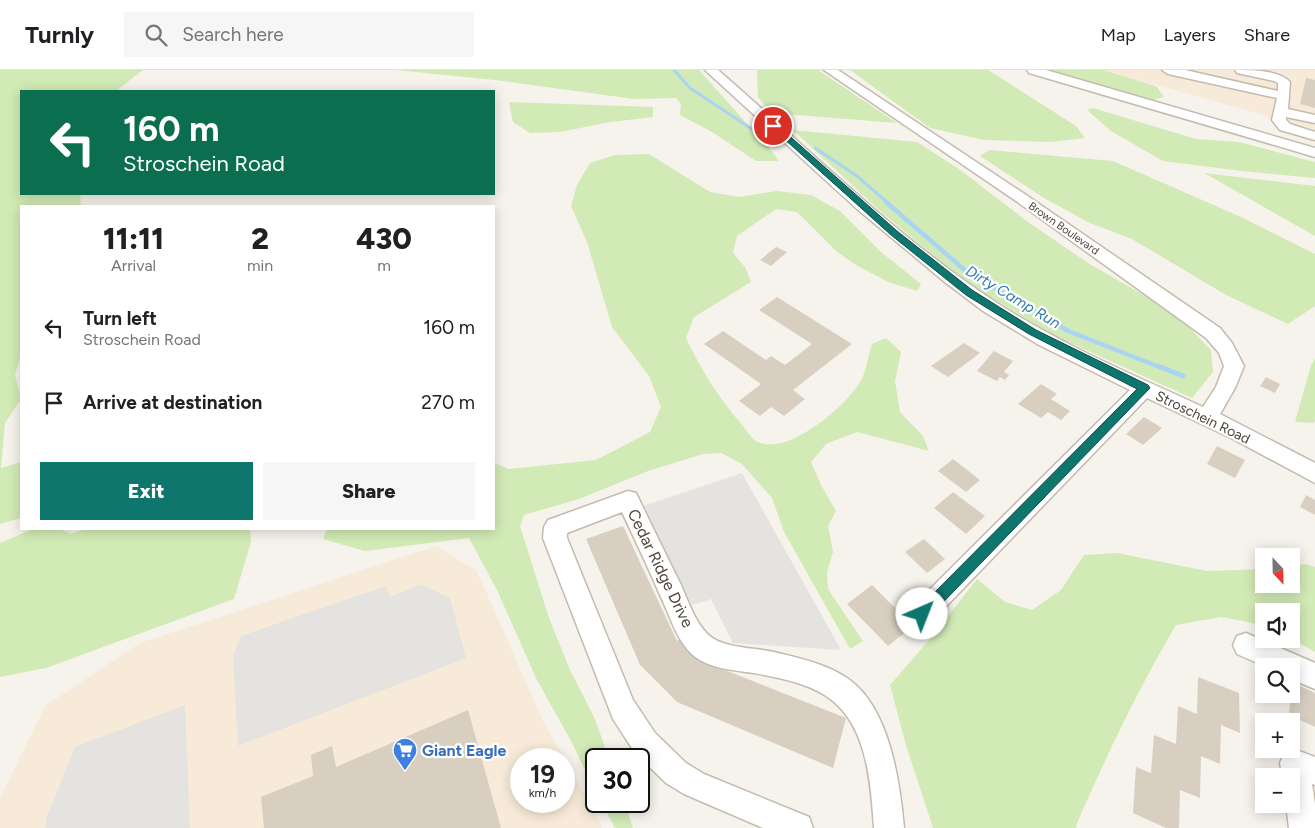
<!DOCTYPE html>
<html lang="en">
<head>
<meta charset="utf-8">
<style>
	:root { --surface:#fff; --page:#f6f6f6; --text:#202124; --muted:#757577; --line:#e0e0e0; --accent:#0f766e }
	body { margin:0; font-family:Figtree,sans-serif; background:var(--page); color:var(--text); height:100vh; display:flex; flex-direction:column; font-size:19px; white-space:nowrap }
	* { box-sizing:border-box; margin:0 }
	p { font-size:16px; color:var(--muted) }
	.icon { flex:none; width:28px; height:28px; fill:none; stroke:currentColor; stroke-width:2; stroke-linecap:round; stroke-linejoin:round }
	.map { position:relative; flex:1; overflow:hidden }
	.sheet { position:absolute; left:20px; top:135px; width:475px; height:325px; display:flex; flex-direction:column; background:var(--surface); border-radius:0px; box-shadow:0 2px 12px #0003 }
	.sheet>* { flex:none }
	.banner { position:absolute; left:20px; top:20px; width:475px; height:105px; border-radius:0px; box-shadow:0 2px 12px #0003; background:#0b6e4f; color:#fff; overflow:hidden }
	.needle { width:32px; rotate:158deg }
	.tools { position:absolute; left:1255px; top:478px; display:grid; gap:10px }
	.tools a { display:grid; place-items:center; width:45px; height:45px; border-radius:0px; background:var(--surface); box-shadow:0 2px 12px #0003; font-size:25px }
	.speed { position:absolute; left:510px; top:678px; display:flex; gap:10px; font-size:25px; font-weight:700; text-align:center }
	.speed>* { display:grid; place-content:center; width:65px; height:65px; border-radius:50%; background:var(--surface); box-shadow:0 2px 12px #0003; line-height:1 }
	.speed small { font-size:12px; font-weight:400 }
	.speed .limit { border:2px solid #111; border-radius:8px; background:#fff; color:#111 }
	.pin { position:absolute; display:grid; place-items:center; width:42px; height:42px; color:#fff; margin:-21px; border:2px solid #fff; border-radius:50%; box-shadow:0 1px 5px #0007 }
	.me { position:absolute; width:55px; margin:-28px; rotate:44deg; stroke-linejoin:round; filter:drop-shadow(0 0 4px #0008) }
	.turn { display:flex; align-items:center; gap:18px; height:105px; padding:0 20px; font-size:22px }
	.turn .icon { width:65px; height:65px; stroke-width:2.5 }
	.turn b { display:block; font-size:35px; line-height:42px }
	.eta { display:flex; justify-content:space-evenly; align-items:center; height:85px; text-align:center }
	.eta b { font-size:30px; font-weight:800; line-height:35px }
	.cta { display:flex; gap:10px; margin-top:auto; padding:10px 20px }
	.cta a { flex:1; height:58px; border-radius:0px; background:var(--accent); color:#fff; font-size:20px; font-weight:800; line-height:58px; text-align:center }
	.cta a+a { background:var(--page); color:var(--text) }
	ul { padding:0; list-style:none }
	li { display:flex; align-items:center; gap:15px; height:75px; padding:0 20px }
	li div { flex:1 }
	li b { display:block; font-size:19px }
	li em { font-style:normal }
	header { display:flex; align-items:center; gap:30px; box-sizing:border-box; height:70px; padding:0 25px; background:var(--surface); border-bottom:1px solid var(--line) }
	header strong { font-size:24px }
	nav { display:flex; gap:28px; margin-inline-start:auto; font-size:18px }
	.search { width:350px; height:45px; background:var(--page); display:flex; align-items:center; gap:12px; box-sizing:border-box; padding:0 18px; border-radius:0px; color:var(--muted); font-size:19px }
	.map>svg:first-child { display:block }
	.commercial { fill:#f7ead8; fill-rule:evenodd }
	.green { fill:#d2eab5 }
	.parking { fill:#e5e3e0 }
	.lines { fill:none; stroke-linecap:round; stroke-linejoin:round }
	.stream-far2 { stroke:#a9d4f2; stroke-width:3 }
	.stream-far1 { stroke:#a9d4f2; stroke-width:4.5 }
	.stream { stroke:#a9d4f2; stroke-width:5 }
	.building { fill:#d8cfc1 }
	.minor-casing { stroke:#c2bbae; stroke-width:3 }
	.minor { fill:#fff; fill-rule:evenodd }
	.route { fill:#0f766e; stroke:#0a4d48 }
	.labels { text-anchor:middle; stroke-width:4.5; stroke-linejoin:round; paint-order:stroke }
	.far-street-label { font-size:11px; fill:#4b4439; stroke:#fff }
	.street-label { font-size:14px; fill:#4b4439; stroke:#fff }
	.water-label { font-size:15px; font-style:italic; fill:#2e7ab2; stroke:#fff }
	.near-street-label { font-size:16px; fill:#4b4439; stroke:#fff }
	.near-shop-label { font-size:16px; font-weight:bold; fill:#366cbe; stroke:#fff; text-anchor:start }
</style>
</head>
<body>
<header>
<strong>Turnly</strong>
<div class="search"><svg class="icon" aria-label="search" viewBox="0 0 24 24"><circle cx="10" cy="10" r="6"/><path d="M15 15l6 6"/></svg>Search here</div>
<nav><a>Map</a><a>Layers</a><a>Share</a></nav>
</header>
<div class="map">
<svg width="1315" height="758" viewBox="0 0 1315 758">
	<rect width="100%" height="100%" fill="#f6f3ec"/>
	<path class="commercial" d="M1103,0H1315V73L1307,71L1274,53L1267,46Z
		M436,476L477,501L544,653L598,748L602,758H0V728L45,636L140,573ZM521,689H564V731H521Z"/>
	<path class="green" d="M0,0H143L116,21H21V124H80L81,136H21V284L15,305L21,329L5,353L1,398L21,392V448L0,454Z
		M396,0H699L775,85L778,91H756L712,62L680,45L681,34L676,28L634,29L495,10Z
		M757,0H818L897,53L771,43L758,27Z
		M850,0H988L1076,56L1085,68L1051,72L984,70L930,58Z
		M1045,0H1103L1156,16L1164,27L1147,31Z
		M509,32L653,37V47L610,52L560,62L530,63L513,52Z
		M1093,38L1196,69L1239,72L1315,92V108L1242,101L1163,91L1111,61L1087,40Z
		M793,60L917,72L959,99L1028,152L1088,193L1175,243L1211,280L1213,302L1192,328L1055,266L984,223L939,190L879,140Z
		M989,80L1113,91L1241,147L1315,184V236L1288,254L1226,225L1132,169L1090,153L1044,128L980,86Z
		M649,84L710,122L739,127L777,121L811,125L840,141L881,182L921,214L917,221L888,212L856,195L836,181L797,142L776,139L737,166L733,183L745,197L751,212L694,247L686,268C701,300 720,330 744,357C747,361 752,369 756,371C786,388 843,338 859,314C866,304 868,286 872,274L886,268L901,282L895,311L900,342L923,366L929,381L857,362L826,374L811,392L821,415L836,441L828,456L833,482L827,502L828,519L863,571L850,579L784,462L772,428L742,394L721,383L703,384L648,401L579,429L524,445L520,456L549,548L570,600L595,649L609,689H596V723L571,671L536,608L497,520L469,468L365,481L323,469L327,459H494V393L509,399L596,390L650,362L661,337L649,306L612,257L587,172L571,136L577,115L590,93L615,85Z
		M1204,103L1315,116V166Z
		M1315,289V350L1314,353L1295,352L1311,295Z
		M33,459H60L71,464L86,459H250L251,472L234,529L46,598L0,607V473Z
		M1117,483L1207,501L1264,499V514H1291V496L1306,494L1315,497V582L1291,568V541H1264V555L1221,547L1176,555C1138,619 1107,685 1077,753L1076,758H933L906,675L890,615L930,569L977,509L1005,532L1032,540L1061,520L1084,485Z
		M601,731H624L633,758H615Z"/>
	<path class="parking" d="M742,403L841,580L733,573L711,529L692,535L643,436Z
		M421,514L450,528L466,588L238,676L233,586L241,566L386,516L390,527Z
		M185,635L190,758H45L47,746L75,677Z"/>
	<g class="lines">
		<path class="stream-far2" d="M674,0L690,18L776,75
			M815,78L857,106L888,133"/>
		<path class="stream-far1" d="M886,132L967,202L1068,261L1162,298"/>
		<path class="stream" d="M1158,296L1183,306"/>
	</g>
	<path class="building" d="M1306,8L1315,10V38L1300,34Z
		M776,177L787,182L771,196L760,190Z
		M777,227L852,274L793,320L805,329L784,346L771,337L760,346L739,331L761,314L704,274L723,261L766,290L771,286L785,295L812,274L759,240Z
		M964,273L980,283L948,307L931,296Z
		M994,281L1013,291L1004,302L1009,305L1005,310L1000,307L997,311L977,301Z
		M1266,307L1280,314L1275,323L1260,316Z
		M1041,314L1057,324L1051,329L1070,341L1061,350L1048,342L1041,348L1018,334Z
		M1144,347L1162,358L1143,375L1126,364Z
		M1217,376L1245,390L1235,408L1207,394Z
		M953,389L980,410L966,422L938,401Z
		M953,422L985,446L966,464L934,438Z
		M1306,425L1315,430V445L1300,437Z
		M623,456L677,571L699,558L712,570L697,589L846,648L833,698L677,632L640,595L586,469Z
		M924,469L945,489L927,503L905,482Z
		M872,515L913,556L888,576L847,534Z
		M1198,607L1239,623L1240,663L1221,655L1220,694L1201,686L1200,728L1180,720L1179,758H1166L1133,743L1136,697L1151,703L1154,665L1176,674L1178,636L1197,644Z
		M1292,612L1315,623V657L1289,645Z
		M468,640L501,758H264L261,727L313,706L311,685L332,676L336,697Z"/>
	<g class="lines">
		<defs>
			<path id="minor" d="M705,0H718C809,79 896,167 997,233C1062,275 1133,305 1203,337L1216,317L1224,296L1219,283L1206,268L1016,131L824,0H838L1026,125L1220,258L1232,273L1244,296L1235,318L1220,344L1315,393V413L1233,369L1147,328L931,552L922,556L913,552L909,544L913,536L1130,320L1039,275L983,241L946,213L857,139Z
				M1027,0H1046L1315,78V87L1029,3Z
				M1162,0H1185L1278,21V13L1274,11L1237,3L1235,0C1252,0 1279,0 1290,12L1288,39L1315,45V53L1286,47V50L1290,54L1315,62V70L1280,60L1272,50L1277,28L1168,4Z
				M628,421L636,423C651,454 666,485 681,515C689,533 696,555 711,567C725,578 756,578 774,582C799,588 831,595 851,611C890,641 900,713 904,758H874C871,716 868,660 833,631C813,614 780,608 754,603C734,600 709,599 693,585C676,570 670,545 660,525C648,497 635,470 622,442L567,463V468L633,630L655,663L686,693L704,704L809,747L813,758H763L684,724L666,713L635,683L613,649L543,468L544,457L548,450Z
				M1246,563L1315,593V619L1291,609V596H1264L1237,584L1233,575L1237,566Z
				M1294,679L1315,687V715L1312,714L1315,734V758H1289L1286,734H1291V706H1282L1280,693L1284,683Z"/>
		</defs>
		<use href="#minor" class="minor-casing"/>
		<use href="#minor" class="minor"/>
	</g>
	<path class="route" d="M771,54H776L897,161L972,220L1036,260L1148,315L1150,318L927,549L922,550L917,549L915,544L917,540L1137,319L1029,264L966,225L891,165L771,57Z"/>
	<defs>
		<symbol id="supermarket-pin" viewBox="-11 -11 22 30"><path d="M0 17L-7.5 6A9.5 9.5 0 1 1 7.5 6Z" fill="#3f7fe0" stroke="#fff"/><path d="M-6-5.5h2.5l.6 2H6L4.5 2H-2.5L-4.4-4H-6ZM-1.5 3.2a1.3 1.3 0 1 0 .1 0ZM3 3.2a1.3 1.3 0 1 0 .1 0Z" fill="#fff"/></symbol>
	</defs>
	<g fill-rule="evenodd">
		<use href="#supermarket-pin" x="391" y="666" width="28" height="38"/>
	</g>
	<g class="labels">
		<g class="far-street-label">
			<text transform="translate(1064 158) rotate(35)" y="4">Brown Boulevard</text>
		</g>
		<g class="street-label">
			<text transform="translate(1203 347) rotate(26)" y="5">Stroschein Road</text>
		</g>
		<g class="water-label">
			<text transform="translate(1013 227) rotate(31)" y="5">Dirty Camp Run</text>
		</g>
		<g class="near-street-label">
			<text transform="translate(661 498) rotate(64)" y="6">Cedar Ridge Drive</text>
		</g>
		<g class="near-shop-label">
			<text x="422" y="686">Giant Eagle</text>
		</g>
	</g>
</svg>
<div class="tools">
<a><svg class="needle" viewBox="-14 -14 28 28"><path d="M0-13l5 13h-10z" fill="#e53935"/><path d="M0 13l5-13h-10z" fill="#757577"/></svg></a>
<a><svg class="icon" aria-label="sound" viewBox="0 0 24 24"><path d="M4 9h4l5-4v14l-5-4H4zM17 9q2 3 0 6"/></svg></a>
<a><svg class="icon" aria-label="search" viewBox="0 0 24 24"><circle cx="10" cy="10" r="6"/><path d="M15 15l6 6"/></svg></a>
<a>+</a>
<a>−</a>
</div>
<div class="speed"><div>19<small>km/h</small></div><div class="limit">30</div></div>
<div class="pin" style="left:773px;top:56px;background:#d93025"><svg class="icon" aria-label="arrive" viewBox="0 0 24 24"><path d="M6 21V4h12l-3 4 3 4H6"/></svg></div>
<svg class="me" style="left:922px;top:544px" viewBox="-20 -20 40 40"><circle r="19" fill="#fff"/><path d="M0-13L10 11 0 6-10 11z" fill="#0f766e"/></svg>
<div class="banner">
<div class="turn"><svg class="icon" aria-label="left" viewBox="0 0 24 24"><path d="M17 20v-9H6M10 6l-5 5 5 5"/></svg><div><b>160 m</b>Stroschein Road</div></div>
</div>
<section class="sheet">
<div class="eta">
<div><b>11:11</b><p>Arrival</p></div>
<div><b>2</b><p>min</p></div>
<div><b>430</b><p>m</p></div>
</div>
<ul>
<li><svg class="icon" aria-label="left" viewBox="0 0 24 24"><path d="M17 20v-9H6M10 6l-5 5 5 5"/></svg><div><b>Turn left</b><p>Stroschein Road</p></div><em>160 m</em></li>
<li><svg class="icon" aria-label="arrive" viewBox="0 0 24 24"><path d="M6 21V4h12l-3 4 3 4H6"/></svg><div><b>Arrive at destination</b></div><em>270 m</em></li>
</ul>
<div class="cta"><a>Exit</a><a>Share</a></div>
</section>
</div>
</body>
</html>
